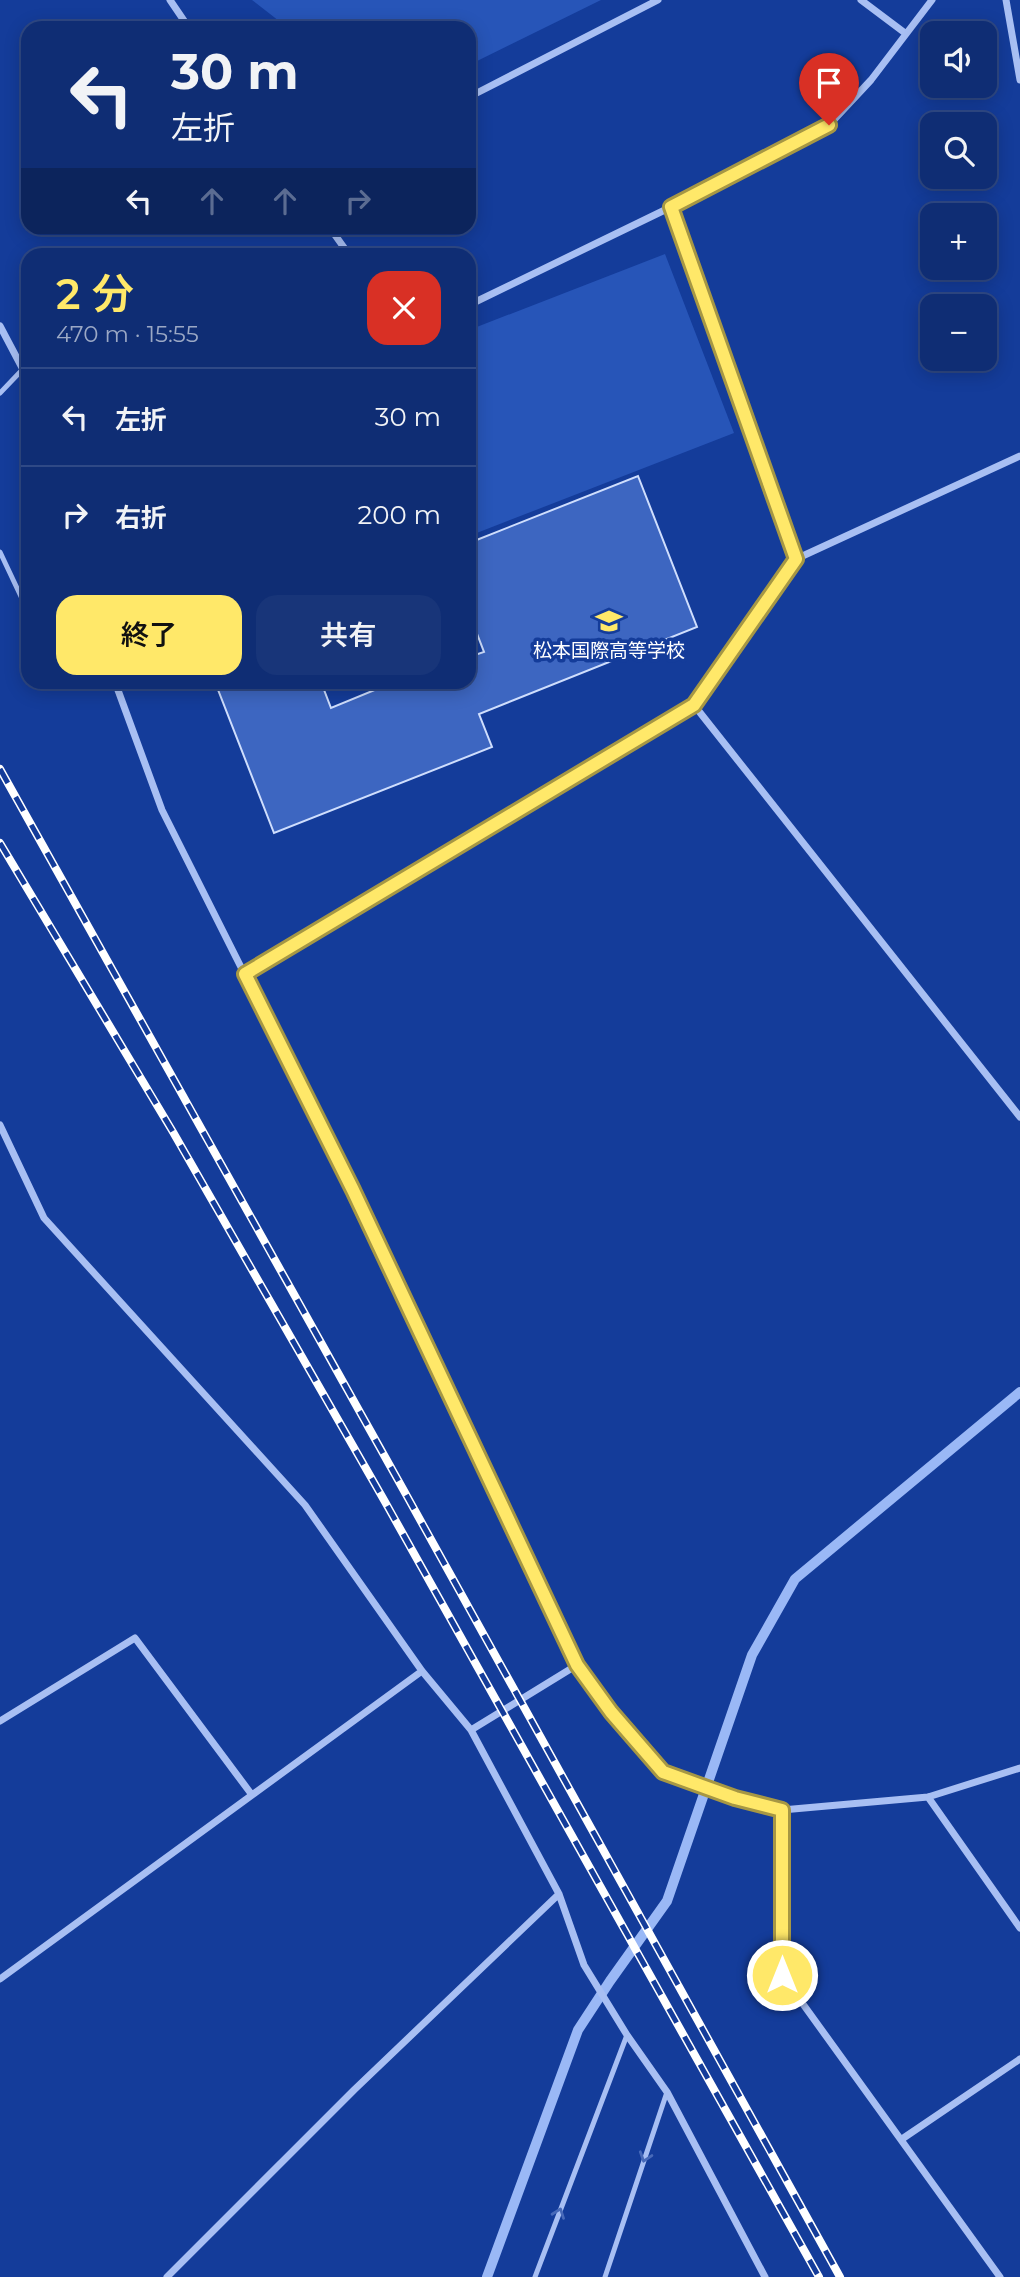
<!DOCTYPE html>
<html lang="ja">
<head>
<meta charset="utf-8">
<style>
	:root { --surface:#0f2d74; --page:#183579; --text:#f1f3f6; --muted:#9ba8c5; --line:#2f4986; --accent:#ffe869 }
	body { margin:0; font-family:Montserrat,"Noto Sans JP",sans-serif; background:var(--page); color:var(--text); height:100vh; display:flex; flex-direction:column; font-size:26px; white-space:nowrap }
	* { box-sizing:border-box; margin:0 }
	p { font-size:23px; color:var(--muted) }
	.icon { flex:none; width:38px; height:38px; fill:none; stroke:currentColor; stroke-width:2; stroke-linecap:round; stroke-linejoin:round }
	.map { position:relative; flex:1; overflow:hidden }
	.drawer { position:absolute; left:21px; top:248px; width:455px; height:441px; display:flex; flex-direction:column; background:var(--surface); border-radius:21px; box-shadow:0 4px 18px #0003,0 0 0 2px var(--line) }
	.drawer>* { flex:none }
	.top-card { position:absolute; left:21px; top:21px; width:455px; height:214px; border-radius:21px; box-shadow:0 4px 18px #0003,0 0 0 2px var(--line); background:#0f2d74; color:var(--text); overflow:hidden }
	.buttons { position:absolute; left:920px; top:21px; display:grid; gap:14px }
	.buttons a { display:grid; place-items:center; width:77px; height:77px; border-radius:14px; background:var(--surface); box-shadow:0 4px 18px #0003,0 0 0 2px var(--line); font-size:35px }
	.pin { position:absolute; display:grid; place-items:center; width:60px; height:60px; color:#fff; margin:-72px -30px; border-radius:50% 50% 50% 0; rotate:-45deg; box-shadow:0 0 7px #0007 }
	.pin .icon { rotate:45deg }
	.me { position:absolute; width:77px; margin:-38px; rotate:0deg; stroke-linejoin:round; filter:drop-shadow(0 0 5px #0008) }
	.turn { display:flex; align-items:center; gap:24px; height:147px; padding:0 35px; font-size:32px }
	.turn .icon { width:91px; height:91px; stroke-width:2.5 }
	.turn b { display:block; font-size:49px; line-height:60px }
	.lanes { display:flex; align-items:center; height:66px; padding:0 35px; background:#0003; justify-content:center; gap:35px; direction:ltr }
	.lanes .off { opacity:.35 }
	.round { display:grid; place-items:center; flex:none; width:74px; height:74px; border-radius:21px; background:var(--page) }
	.summary { display:flex; align-items:center; justify-content:space-between; height:119px; padding:0 35px }
	h1 { font-size:42px; font-weight:600; line-height:52px; color:var(--accent) }
	.action { display:flex; gap:14px; margin-top:auto; padding:14px 35px }
	.action a { flex:1; height:80px; border-radius:21px; background:var(--accent); color:#111; font-size:28px; font-weight:600; line-height:80px; text-align:center }
	.action a+a { background:var(--page); color:var(--text) }
	ul { padding:0; list-style:none }
	li { display:flex; align-items:center; gap:21px; height:98px; padding:0 35px; border-top:2px solid var(--line) }
	li div { flex:1 }
	li b { display:block; font-size:26px }
	li em { font-style:normal }
	.map>svg:first-child { display:block }
	.green { fill:#2755b8 }
	.lines { fill:none; stroke-linecap:round; stroke-linejoin:round }
	.stream { stroke:#9ab8f6; stroke-width:10 }
	.building { fill:#3d66c1; stroke:#cfdefd; stroke-width:2 }
	.lane { stroke:#a8bff3; stroke-width:5 }
	.street { stroke:#a8bff3; stroke-width:7 }
	.rail-casing { stroke:#fff; stroke-width:8 }
	.rail { stroke:#143c9a; stroke-width:5; stroke-dasharray:16; stroke-linecap:butt }
	.oneway { stroke:#486ab9 }
	.route-casing { stroke:#a69744; stroke-width:18 }
	.route { stroke:#ffe869; stroke-width:12 }
	.labels { text-anchor:middle; stroke-width:7; stroke-linejoin:round; paint-order:stroke }
	.poi-label { font-size:19px; fill:#fff; stroke:#143c9a }
</style>
</head>
<body>
<div class="map">
<svg width="1020" height="2277" viewBox="0 0 1020 2277">
	<rect width="100%" height="100%" fill="#143c9a"/>
	<path class="green" d="M252,0H601L469,65V28H288Z
		M665,254L734,433L469,536V330Z"/>
	<g class="lines">
		<path class="stream" d="M487,2277L578,2030L610,1981L667,1901L752,1655L795,1579L1020,1392"/>
	</g>
	<path class="building" d="M638,476L697,627L479,714L492,747L274,833L215,682H321L331,708L394,682H469V657L484,652L469,613V543Z"/>
	<g class="lines">
		<path class="lane" d="M0,393L22,370
			M0,552L25,605L28,604
			M535,2277L627,2035
			M605,2277L667,2092"/>
		<path class="street" d="M170,0L189,28
			M861,0L905,33
			M1006,0L1020,80
			M469,97L658,0
			M330,228L350,256
			M469,305L671,207L829,125L871,80L932,0
			M0,326L28,379
			M796,559L1020,456
			M115,682L162,810L353,1190L577,1665L611,1712L663,1772L735,1799L782,1810L928,1797L1020,1768
			M694,705L1020,1117
			M245,974L694,705L796,559L671,207
			M0,1125L44,1218L305,1505L422,1671L471,1730L559,1894L584,1965L627,2035L667,2092L765,2277
			M0,1721L135,1638L252,1795
			M471,1730L577,1665
			M928,1797L1020,1928
			M782,1810V1975L1000,2277
			M0,1979L422,1671
			M902,2139L1020,2059
			M167,2277L354,2090L559,1894"/>
		<defs>
			<path id="rail" d="M0,769L403,1489L840,2277
				M0,843L173,1132L384,1500L819,2277"/>
		</defs>
		<use href="#rail" class="rail-casing"/>
		<use href="#rail" class="rail"/>
	</g>
	<defs><path id="oneway-chevron" d="M-2-3.5L2.5 0L-2 3.5" fill="none" stroke-width="1.6" stroke-linecap="round" stroke-linejoin="round" transform="scale(1.75)"/></defs>
	<g class="oneway">
		<use href="#oneway-chevron" transform="translate(645 2157) rotate(108)"/>
		<use href="#oneway-chevron" transform="translate(559 2213) rotate(-70)"/>
	</g>
	<g class="lines">
		<defs>
			<path id="route" d="M782,1975V1810L735,1798L663,1772L611,1712L577,1665L353,1190L245,974L694,705L796,559L671,207L829,125"/>
		</defs>
		<use href="#route" class="route-casing"/>
		<use href="#route" class="route"/>
	</g>
	<defs>
		<symbol id="school-bare" viewBox="-9 -9 18 18"><path d="M0-5L7-2L0 1L-7-2ZM-4 1L0 2.5L4 1V4Q0 6-4 4Z" fill="#ffe869" stroke="#143c9a" stroke-width="2.5" paint-order="stroke"/></symbol>
	</defs>
	<g fill-rule="evenodd">
		<use href="#school-bare" x="590" y="602" width="38" height="38"/>
	</g>
	<g class="labels">
		<g class="poi-label">
			<text x="609" y="657">松本国際高等学校</text>
		</g>
	</g>
</svg>
<div class="buttons">
<a><svg class="icon" aria-label="sound" viewBox="0 0 24 24"><path d="M4 9h4l5-4v14l-5-4H4zM17 9q2 3 0 6"/></svg></a>
<a><svg class="icon" aria-label="search" viewBox="0 0 24 24"><circle cx="10" cy="10" r="6"/><path d="M15 15l6 6"/></svg></a>
<a>+</a>
<a>−</a>
</div>
<div class="pin" style="left:829px;top:125px;background:#d93025"><svg class="icon" aria-label="arrive" viewBox="0 0 24 24"><path d="M6 21V4h12l-3 4 3 4H6"/></svg></div>
<svg class="me" style="left:782px;top:1975px" viewBox="-20 -20 40 40"><circle r="17" fill="#ffe869" stroke="#fff" stroke-width="3"/><path d="M0-11L8 9 0 5-8 9z" fill="#fff"/></svg>
<div class="top-card">
<div class="turn"><svg class="icon" aria-label="left" viewBox="0 0 24 24"><path d="M17 20v-9H6M10 6l-5 5 5 5"/></svg><div><b>30 m</b>左折</div></div>
<div class="lanes"><svg class="icon" aria-label="left" viewBox="0 0 24 24"><path d="M17 20v-9H6M10 6l-5 5 5 5"/></svg><svg class="icon off" aria-label="ahead" viewBox="0 0 24 24"><path d="M12 20V5M6 11l6-6 6 6"/></svg><svg class="icon off" aria-label="ahead" viewBox="0 0 24 24"><path d="M12 20V5M6 11l6-6 6 6"/></svg><svg class="icon off" aria-label="right" viewBox="0 0 24 24"><path d="M7 20v-9h11M14 6l5 5-5 5"/></svg></div>
</div>
<section class="drawer">
<div class="summary"><div><h1>2 分</h1><p>470 m · 15:55</p></div><a class="round" style="background:#d93025;color:#fff"><svg class="icon" aria-label="close" viewBox="0 0 24 24"><path d="M6 6l12 12M18 6L6 18"/></svg></a></div>
<ul>
<li><svg class="icon" aria-label="left" viewBox="0 0 24 24"><path d="M17 20v-9H6M10 6l-5 5 5 5"/></svg><div><b>左折</b></div><em>30 m</em></li>
<li><svg class="icon" aria-label="right" viewBox="0 0 24 24"><path d="M7 20v-9h11M14 6l5 5-5 5"/></svg><div><b>右折</b></div><em>200 m</em></li>
</ul>
<div class="action"><a>終了</a><a>共有</a></div>
</section>
</div>
</body>
</html>
